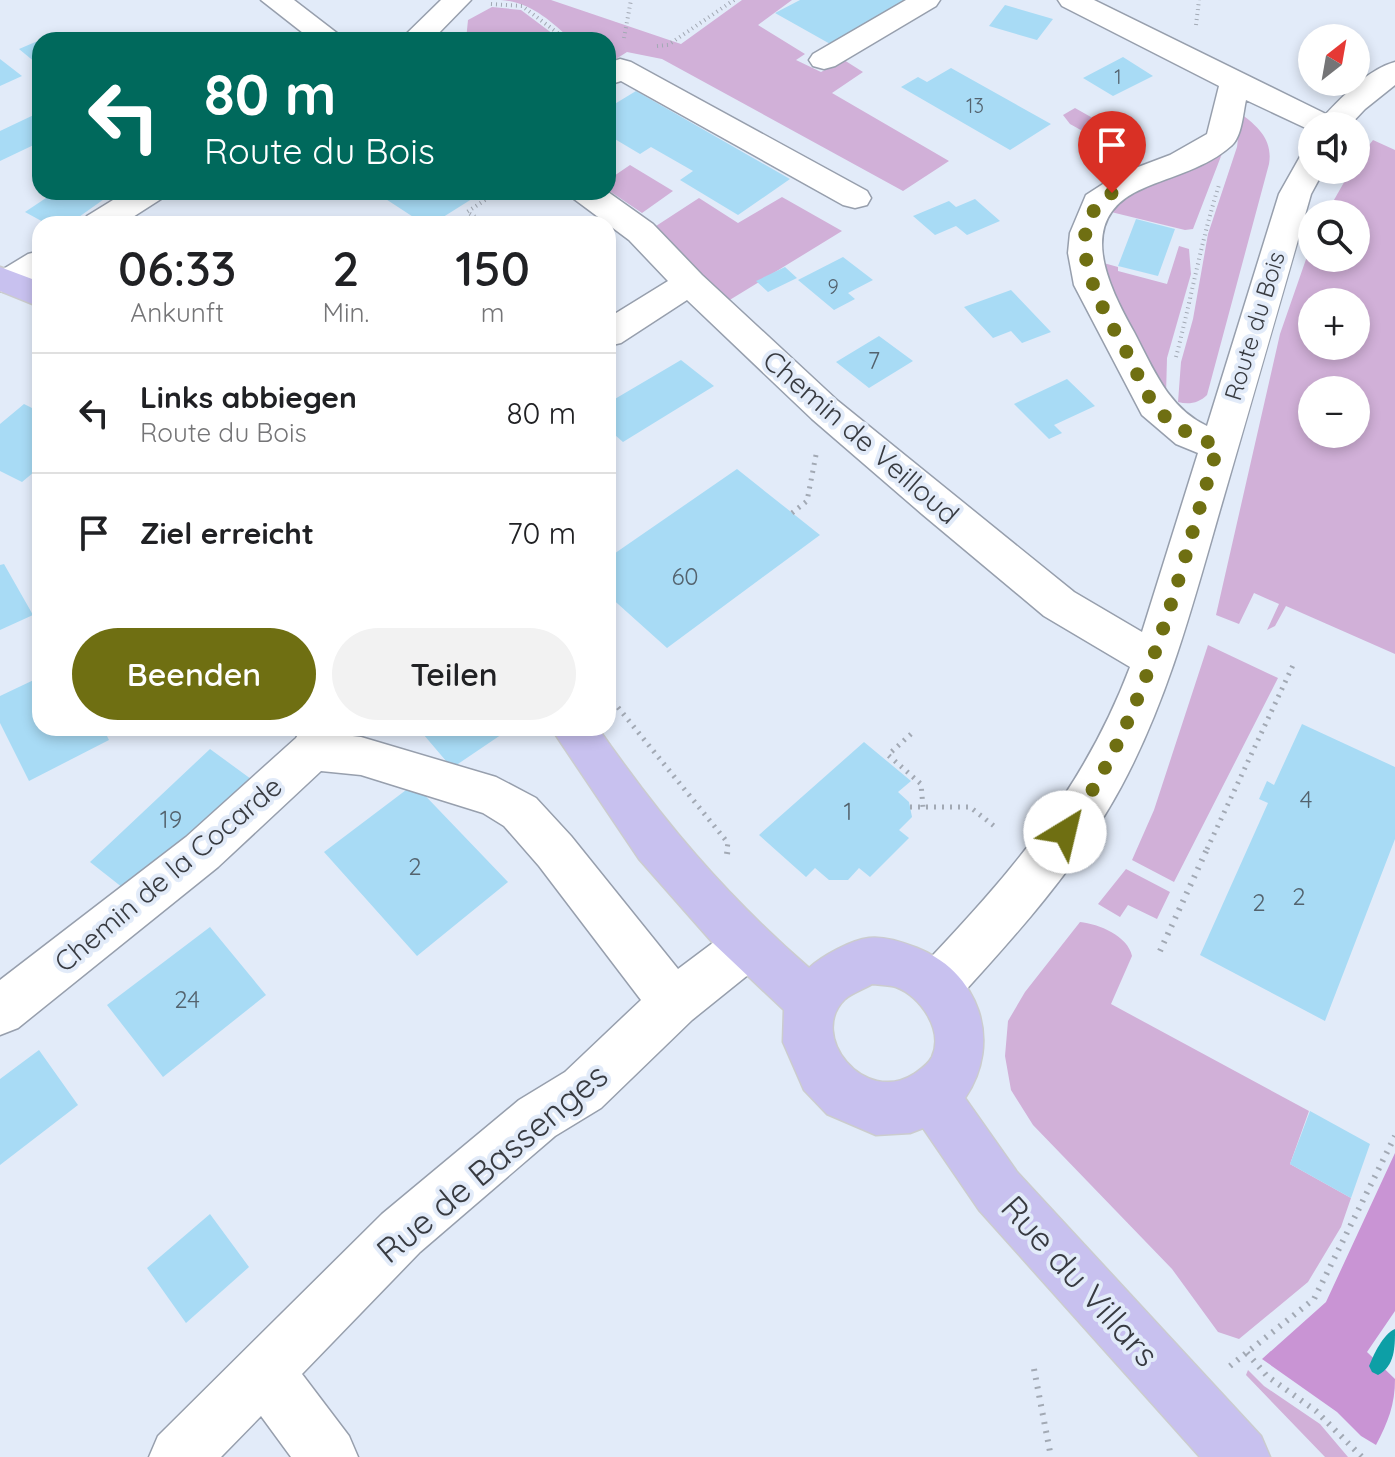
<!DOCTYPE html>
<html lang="de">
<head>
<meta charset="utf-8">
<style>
	:root { --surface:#fff; --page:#f2f2f2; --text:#202124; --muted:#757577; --line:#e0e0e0; --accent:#6f6f12 }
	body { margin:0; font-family:Quicksand,sans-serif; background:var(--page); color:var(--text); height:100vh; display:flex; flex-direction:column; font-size:30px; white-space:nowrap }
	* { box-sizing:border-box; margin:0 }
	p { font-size:26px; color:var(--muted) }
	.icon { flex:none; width:44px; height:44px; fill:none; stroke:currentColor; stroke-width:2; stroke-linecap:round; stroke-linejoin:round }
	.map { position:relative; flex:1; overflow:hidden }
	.drawer { position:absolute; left:32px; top:216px; width:584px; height:520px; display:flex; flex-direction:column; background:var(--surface); border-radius:24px; box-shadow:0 4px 12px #0003 }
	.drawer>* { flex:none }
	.guide { position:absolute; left:32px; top:32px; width:584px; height:168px; border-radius:24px; box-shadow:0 4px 12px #0003; background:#00695c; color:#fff; overflow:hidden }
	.needle { width:52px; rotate:31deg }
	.controls { position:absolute; left:1298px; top:24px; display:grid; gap:16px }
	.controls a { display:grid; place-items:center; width:72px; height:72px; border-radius:50%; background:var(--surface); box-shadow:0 4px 12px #0003; font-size:40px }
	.pin { position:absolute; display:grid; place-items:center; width:68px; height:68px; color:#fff; margin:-82px -34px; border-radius:50% 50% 50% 0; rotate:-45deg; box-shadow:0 0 8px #0007 }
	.pin .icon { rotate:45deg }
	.me { position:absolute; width:88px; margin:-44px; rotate:36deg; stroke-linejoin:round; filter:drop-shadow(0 0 6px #0008) }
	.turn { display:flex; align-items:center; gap:28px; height:168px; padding:0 40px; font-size:36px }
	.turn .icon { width:104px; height:104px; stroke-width:2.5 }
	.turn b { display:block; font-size:56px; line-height:68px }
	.eta { display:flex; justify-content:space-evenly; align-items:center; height:136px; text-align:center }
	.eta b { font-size:48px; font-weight:600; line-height:56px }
	.action { display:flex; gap:16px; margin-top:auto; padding:16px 40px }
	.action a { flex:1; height:92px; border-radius:48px; background:var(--accent); color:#fff; font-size:32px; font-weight:600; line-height:92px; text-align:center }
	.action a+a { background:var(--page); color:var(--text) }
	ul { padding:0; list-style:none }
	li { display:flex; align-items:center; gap:24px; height:120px; padding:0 40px; border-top:2px solid var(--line) }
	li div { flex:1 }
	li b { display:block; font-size:30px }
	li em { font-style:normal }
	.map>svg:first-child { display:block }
	.green { fill:#d1b0d8; fill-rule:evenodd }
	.forest { fill:#c994d4 }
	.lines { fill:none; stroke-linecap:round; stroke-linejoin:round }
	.stream { fill:#0d9fa6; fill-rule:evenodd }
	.building { fill:#a8dbf5 }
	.minor-casing { stroke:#979fad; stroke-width:3 }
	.major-casing { stroke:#cbccce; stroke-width:3 }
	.path-far2 { stroke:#a2a9b4; stroke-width:4; stroke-dasharray:1 4; stroke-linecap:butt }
	.path-far1 { stroke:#a2a9b4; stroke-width:5; stroke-dasharray:2 6; stroke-linecap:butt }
	.path { stroke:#a2a9b4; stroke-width:6; stroke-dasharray:2 7; stroke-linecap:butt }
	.minor { fill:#fff; fill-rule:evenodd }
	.major { fill:#c8c1ef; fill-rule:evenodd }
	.route { stroke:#6f6f12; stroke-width:14; stroke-dasharray:0 25.2 }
	.labels { text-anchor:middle; stroke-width:8; stroke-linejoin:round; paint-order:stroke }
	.far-number-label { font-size:20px; fill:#54636e }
	.far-street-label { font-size:24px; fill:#383b41; stroke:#e2ebf9 }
	.number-label { font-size:24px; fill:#54636e }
	.street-label { font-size:28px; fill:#383b41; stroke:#e2ebf9 }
	.near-street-label { font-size:34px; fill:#383b41; stroke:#e2ebf9 }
</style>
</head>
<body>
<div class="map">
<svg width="1395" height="1457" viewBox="0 0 1395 1457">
	<rect width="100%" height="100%" fill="#e2ebf9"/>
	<path class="green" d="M501,0H551L681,44L742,0H792L758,25L805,54L796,60L821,72L844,60L863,72L832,93L949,161L903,191L662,59L627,52L608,64V40H572C550,21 531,2 501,0Z
		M492,7L521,10L561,40H466L468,20Z
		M1075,108L1142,146L1124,154L1070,124L1063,115Z
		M1241,114C1259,127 1273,141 1269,164L1207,395C1199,403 1189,405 1178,402L1181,362L1193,319L1208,234L1237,147Z
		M1373,140L1395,150V654L1286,606L1275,626L1267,630L1279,604L1254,593L1239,624L1216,615L1280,334L1312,242V258H1356V214H1326L1351,170H1356V162ZM1312,302H1356V346H1312ZM1312,390H1356V434H1312Z
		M1223,151L1193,229L1185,230L1111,212L1128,195Z
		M630,165L673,191L642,213L608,190V180Z
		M782,197L842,231L728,301L656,226L699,198L738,223Z
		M1179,246L1189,249L1191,274L1167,358L1166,395L1129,331L1100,262L1118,267V271L1167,284Z
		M1208,645L1278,678L1174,882L1132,860L1154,810Z
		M1126,869L1170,892L1157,919L1128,905L1120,917L1098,904Z
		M1080,922C1099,924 1128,936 1132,956L1111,1004L1309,1111L1290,1164L1351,1198L1341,1227L1308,1282L1239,1339L1218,1332L1172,1269L1033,1125L1011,1090L1005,1056L1008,1021L1025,992Z
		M1248,1370L1264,1386L1320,1424L1348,1457H1325L1246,1375Z"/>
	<path class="forest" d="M1395,1153V1311L1367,1352L1395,1379C1395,1405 1388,1422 1376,1445L1361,1436L1337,1412L1262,1359L1326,1302Z"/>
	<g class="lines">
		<path class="stream" d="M1395,1329C1395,1347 1395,1366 1378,1375L1372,1372L1369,1366C1374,1354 1383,1334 1395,1329Z"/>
	</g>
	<path class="building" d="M800,0H911L832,45L775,13Z
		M1005,5L1053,19L1037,40L989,26Z
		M40,40V62L36,63L19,49Z
		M1123,57L1153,76L1113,96L1083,78Z
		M0,59L22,76L0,86Z
		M951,68L1051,124L1010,150L901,87L918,77L927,82Z
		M636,91L790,179L738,215L680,180L693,171L651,147L640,154L608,135V108Z
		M40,112V142L0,161V131Z
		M55,192H97L107,197L69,224H47L25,212Z
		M375,192H483L432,224H424Z
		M975,199L1000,221L967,235L956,226L935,235L913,216L949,201L956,207Z
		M1136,219L1175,229L1158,276L1118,266Z
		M843,257L873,280L848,293L855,299L834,310L798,280Z
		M785,267L797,278L768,292L756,281Z
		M1011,290L1051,332L1022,343L1011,331L993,338L964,307Z
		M879,336L913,361L869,388L836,362Z
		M681,360L714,386L623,442L608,429V403Z
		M1067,379L1095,406L1054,425L1062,433L1049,439L1014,404Z
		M24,404L40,412V467L22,482L0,471V424Z
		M737,469L820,535L667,648L608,595V558Z
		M4,564L33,615L0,630V565Z
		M40,677V728H103L109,740L29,781L0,723V696Z
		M1302,724L1395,767V839L1325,1021L1200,955L1268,803L1259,799L1267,781L1274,785Z
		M418,728H511L452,768Z
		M864,742L911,781L898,792L909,802L912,817L899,830L909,838L870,877L859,868L848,880H829L815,868L806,877L759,835Z
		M210,749L251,779L132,895L90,862Z
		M414,784L508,882L417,956L324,852Z
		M210,927L266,995L163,1077L107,1005Z
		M39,1050L78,1105L0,1165V1079Z
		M1310,1111L1370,1144L1351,1198L1290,1164Z
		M210,1214L249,1267L186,1323L147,1268Z"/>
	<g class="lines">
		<defs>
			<path id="minor" d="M261,0H294L346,40H312Z
				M441,0H471L432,40H400Z
				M906,0H940L936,6L835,66L824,69L813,66L809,60L813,54Z
				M1058,0H1094L1326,114C1344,95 1369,69 1395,62V85L1365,109L1349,126H1312V131L1246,100C1243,113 1242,137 1231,146C1208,167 1172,176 1144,188C1073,217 1108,285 1134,332C1153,368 1168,408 1207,426L1279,194L1301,155L1312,152V170H1324L1311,194C1282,297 1252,400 1222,503C1194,600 1169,698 1121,787C1078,867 1015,936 954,1003L937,1010L920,1003L912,986L920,969C1009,875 1083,791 1130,667L1044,616L922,514L812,419L687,300L621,343L608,346V318L668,281L629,240L574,199L570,192H608L653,224L702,275L838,401L1074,592L1142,632L1198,453L1176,444L1142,415L1074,285L1068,253L1070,233L1086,195L1117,175L1170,155L1207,134L1219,86L1062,6Z
				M620,59L631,62L867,191L871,198L867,205L855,208L843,205L621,81L608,85V63Z
				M126,192H165L161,199L122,224H82L87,216Z
				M40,251V278C27,286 16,296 0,291V271L28,254Z
				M302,728H347L344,735L361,737L496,777L536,798L571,836L678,969L730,930L747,923L764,930L771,946L764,962L692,1020L601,1108L555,1136L420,1252L302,1374L349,1436L358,1457H291L261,1416L221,1457H149L158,1436L382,1214L519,1100L565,1072L641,1000L539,866L504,826L483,813L361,775L321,771L218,867L18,1028L0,1035V980L186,837L296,738Z"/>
			<path id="major" d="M0,267L40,282V307L0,291Z
				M551,728H598C662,820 724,894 809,968C822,956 851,940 869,938C884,936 902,942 917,948C979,972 1003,1042 965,1098L1017,1172L1261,1436L1270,1457H1200L979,1210L923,1128L910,1133L876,1135L827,1114L804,1090L783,1042L784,1010L713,943L639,859ZM872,984C880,985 889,985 896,987C921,996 944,1031 932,1057C928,1065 921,1069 914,1074C864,1106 807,1035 845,999C852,993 864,989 872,984Z"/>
		</defs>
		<use href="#minor" class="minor-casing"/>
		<use href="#major" class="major-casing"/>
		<path class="path-far2" d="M491,4L522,6L567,40
			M1196,25L1199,0
			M624,38L631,0
			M657,46L668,45L734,0
			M482,224L485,223L467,212L491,196L492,192
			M1176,357C1191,300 1201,241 1219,185"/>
		<path class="path-far1" d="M792,513L807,501L816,455
			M608,695L728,843L727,849
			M911,734L888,755L921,784L923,807
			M910,807H970L994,826
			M1207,849L1295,661"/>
		<path class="path" d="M727,854L728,847
			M1160,951L1208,847
			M1247,1353L1267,1376L1316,1411L1362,1457
			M1230,1366L1314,1299L1395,1136
			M1034,1369L1051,1457"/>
		<use href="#minor" class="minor"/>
		<use href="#major" class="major"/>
	</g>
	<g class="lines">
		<path class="route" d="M1065,832C1148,717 1177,579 1218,446C1195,437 1172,427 1156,407C1144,392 1136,370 1127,353C1103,309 1054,231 1112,193"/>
	</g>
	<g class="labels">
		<g class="far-number-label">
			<text x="1118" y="84">1</text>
			<text x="975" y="113">13</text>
			<text x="833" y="294">9</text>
		</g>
		<g class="far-street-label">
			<text transform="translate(1255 326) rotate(-73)" y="8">Route du Bois</text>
		</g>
		<g class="number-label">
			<text x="874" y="369">7</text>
			<text x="685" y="585">60</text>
			<text x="1306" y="808">4</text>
			<text x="848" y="820">1</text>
			<text x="171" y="828">19</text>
			<text x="415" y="875">2</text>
			<text x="1299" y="905">2</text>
			<text x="1259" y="911">2</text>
			<text x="187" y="1008">24</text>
		</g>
		<g class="street-label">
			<text transform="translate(861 437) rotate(41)" y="10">Chemin de Veilloud</text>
			<text transform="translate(168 874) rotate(-40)" y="10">Chemin de la Cocarde</text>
		</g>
		<g class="near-street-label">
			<text transform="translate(492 1163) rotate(-40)" y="12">Rue de Bassenges</text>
			<text transform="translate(1080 1281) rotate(48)" y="12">Rue du Villars</text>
		</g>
	</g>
</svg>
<div class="controls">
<a><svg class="needle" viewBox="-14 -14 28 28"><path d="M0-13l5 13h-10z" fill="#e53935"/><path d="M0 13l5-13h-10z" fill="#757577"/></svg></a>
<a><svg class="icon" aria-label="sound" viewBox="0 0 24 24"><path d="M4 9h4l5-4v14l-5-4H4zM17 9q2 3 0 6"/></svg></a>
<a><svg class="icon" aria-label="search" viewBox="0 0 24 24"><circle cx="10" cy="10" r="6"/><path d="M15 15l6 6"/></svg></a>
<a>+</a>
<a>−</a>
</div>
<div class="pin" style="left:1112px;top:193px;background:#d93025"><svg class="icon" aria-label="arrive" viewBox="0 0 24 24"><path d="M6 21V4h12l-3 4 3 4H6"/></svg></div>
<svg class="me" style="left:1065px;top:832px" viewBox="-20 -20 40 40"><circle r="19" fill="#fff"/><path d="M0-13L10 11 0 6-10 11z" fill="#6f6f12"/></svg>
<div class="guide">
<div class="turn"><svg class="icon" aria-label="left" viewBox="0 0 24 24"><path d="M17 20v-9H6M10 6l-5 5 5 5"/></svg><div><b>80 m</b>Route du Bois</div></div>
</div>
<section class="drawer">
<div class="eta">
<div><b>06:33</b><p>Ankunft</p></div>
<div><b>2</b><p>Min.</p></div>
<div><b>150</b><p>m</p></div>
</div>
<ul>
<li><svg class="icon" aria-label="left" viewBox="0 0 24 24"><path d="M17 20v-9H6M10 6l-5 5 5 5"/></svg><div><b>Links abbiegen</b><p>Route du Bois</p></div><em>80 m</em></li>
<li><svg class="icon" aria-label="arrive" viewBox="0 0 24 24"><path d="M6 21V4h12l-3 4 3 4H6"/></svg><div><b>Ziel erreicht</b></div><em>70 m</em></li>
</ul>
<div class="action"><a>Beenden</a><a>Teilen</a></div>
</section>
</div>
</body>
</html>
